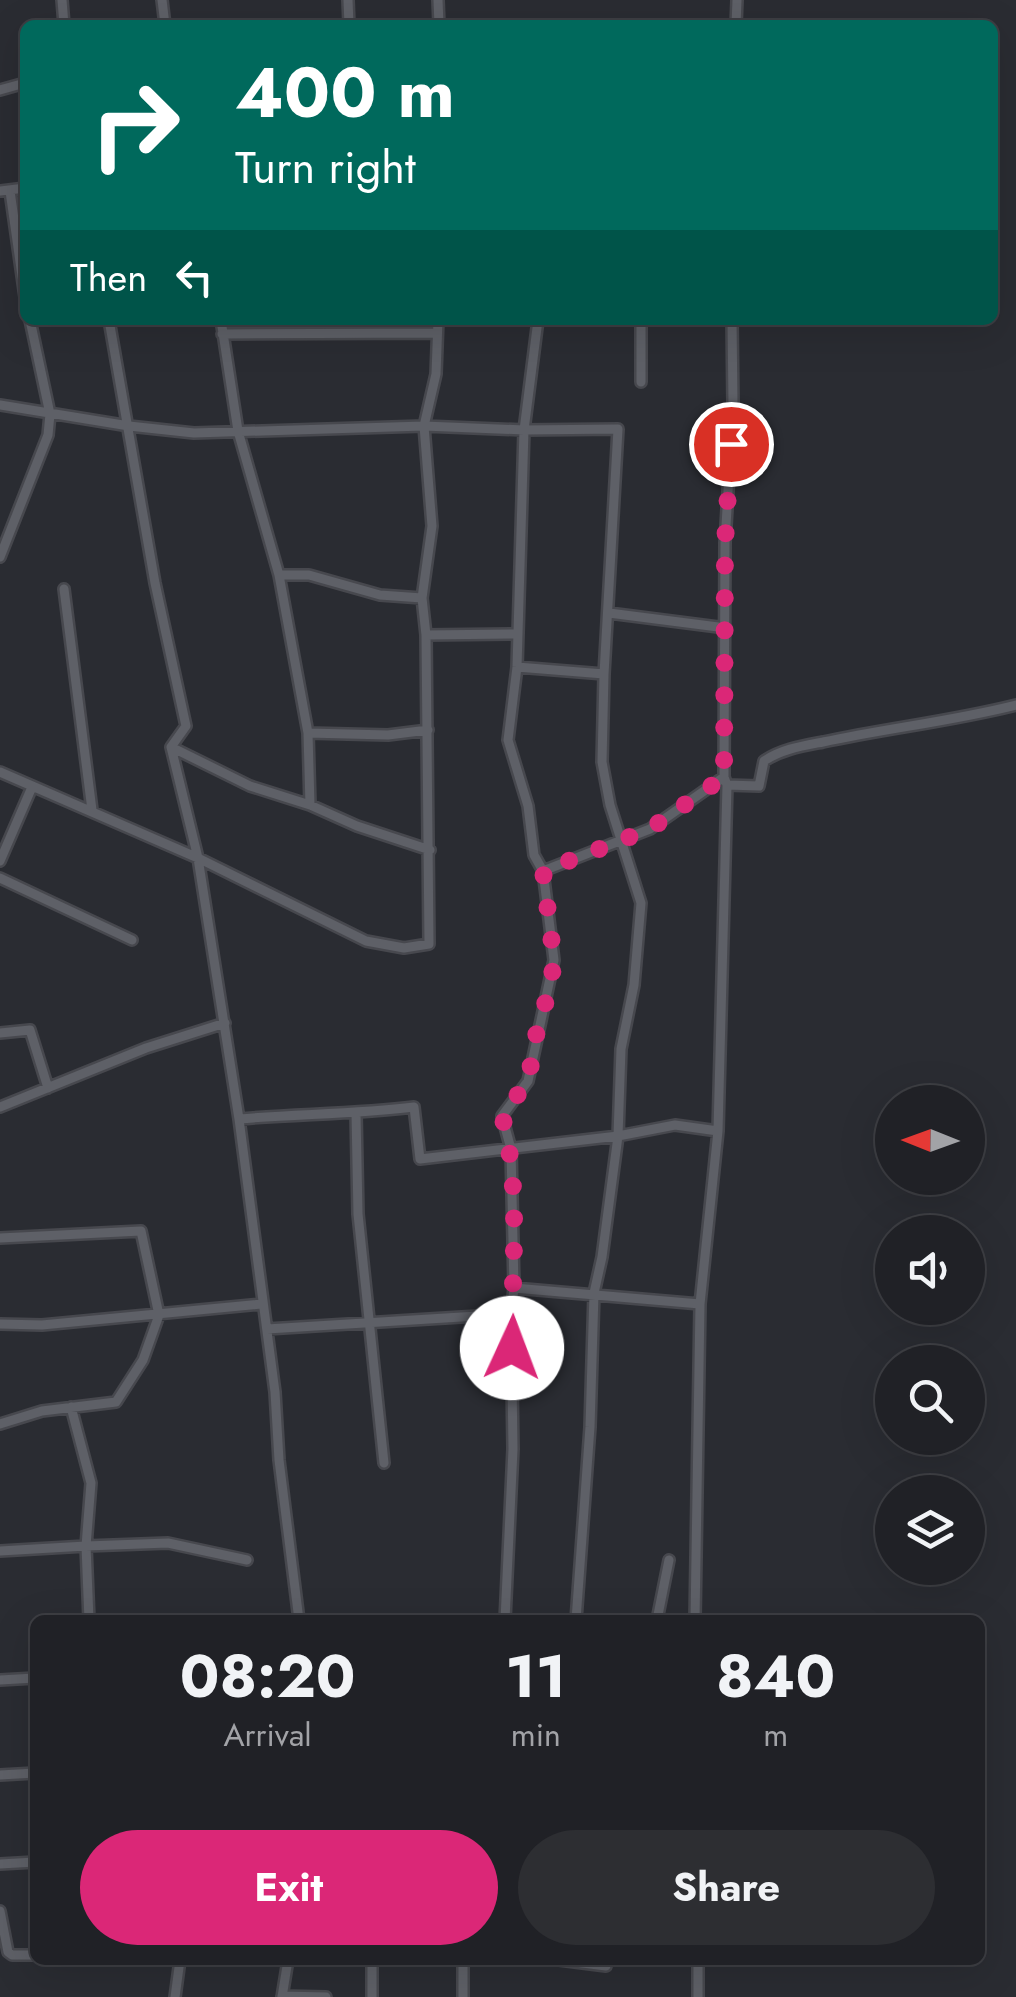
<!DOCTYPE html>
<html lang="en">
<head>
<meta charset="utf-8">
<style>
	:root { --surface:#202126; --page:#2d2e32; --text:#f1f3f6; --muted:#a2a3a7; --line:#3d3e43; --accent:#db2777 }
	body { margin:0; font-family:Jost,sans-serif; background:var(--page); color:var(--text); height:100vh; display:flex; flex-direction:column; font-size:38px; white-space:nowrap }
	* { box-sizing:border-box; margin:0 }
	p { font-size:32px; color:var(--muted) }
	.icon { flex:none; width:55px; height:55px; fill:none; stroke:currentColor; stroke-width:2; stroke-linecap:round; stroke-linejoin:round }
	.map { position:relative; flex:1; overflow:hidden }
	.drawer { position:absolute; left:30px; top:1615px; width:955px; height:350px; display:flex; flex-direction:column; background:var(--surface); border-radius:15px; box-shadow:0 10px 40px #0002,0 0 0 2px var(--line) }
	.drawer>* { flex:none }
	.hud { position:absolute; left:20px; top:20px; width:978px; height:305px; border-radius:15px; box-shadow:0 10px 40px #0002,0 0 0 2px var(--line); background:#00695c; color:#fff; overflow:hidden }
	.needle { width:65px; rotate:271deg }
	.controls { position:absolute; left:875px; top:1085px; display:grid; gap:20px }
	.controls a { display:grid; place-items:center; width:110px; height:110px; border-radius:50%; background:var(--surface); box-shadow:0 10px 40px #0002,0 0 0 2px var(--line); font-size:50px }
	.pin { position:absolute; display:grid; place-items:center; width:85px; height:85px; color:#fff; margin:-42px; border:5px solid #fff; border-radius:50%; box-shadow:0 2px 10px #0007 }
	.me { position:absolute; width:110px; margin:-55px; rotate:2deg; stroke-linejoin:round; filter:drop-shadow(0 0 8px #0008) }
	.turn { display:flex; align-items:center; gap:35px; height:210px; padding:0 50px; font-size:45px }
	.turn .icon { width:130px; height:130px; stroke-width:2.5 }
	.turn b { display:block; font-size:70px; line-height:85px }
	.then { display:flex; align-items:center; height:95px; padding:0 50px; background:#0003; gap:20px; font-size:38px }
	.eta { display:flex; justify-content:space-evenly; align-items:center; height:170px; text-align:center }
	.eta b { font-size:60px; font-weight:700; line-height:70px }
	.primary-button { display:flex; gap:20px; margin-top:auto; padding:20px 50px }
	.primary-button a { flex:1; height:115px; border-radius:60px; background:var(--accent); color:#fff; font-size:40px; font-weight:700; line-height:115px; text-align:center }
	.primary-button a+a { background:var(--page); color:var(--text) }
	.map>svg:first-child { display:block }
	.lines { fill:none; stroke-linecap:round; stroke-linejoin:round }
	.minor-casing { stroke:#47484e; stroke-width:14 }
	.minor { stroke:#5e6067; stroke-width:9 }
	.route { stroke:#db2777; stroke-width:18; stroke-dasharray:0 32.4 }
</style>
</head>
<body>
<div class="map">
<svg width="1016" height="1997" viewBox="0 0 1016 1997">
	<rect width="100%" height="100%" fill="#2a2c32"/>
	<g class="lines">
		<defs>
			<path id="minor" d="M62,0L64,25
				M162,0L165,25
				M348,0L349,25
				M438,0L439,25
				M736,25L737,0
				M0,90L25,83
				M0,191L25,188
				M10,191L25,297
				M109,320L155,583L186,726L171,747L198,858L239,1119L275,1392L279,1460L299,1620
				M221,320L238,431L279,575L308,733L310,805
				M222,334L437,333
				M641,382V320
				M0,405L129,426L194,433L424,426L524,430L618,429L604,674L602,762L610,805L641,903L634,985L621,1049L618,1136L602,1257L594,1293L590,1427L576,1620
				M0,557L48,435L50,414L30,320
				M279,575H309L380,595L422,598
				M64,589L92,810
				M609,613L726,628
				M426,635L517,634
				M517,667L604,674
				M308,733L388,735L428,730
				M171,747L250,786L310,805L357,826L430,850
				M0,772L198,858L366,941L404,948L429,944L426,635L422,598L432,526L424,426L436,374L438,320
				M727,785L759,786L764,761C782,749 802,746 823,742C888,728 953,721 1016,705
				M0,861L32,787
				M543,871L650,829L724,777
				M0,878L132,940
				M0,1033L30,1030L48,1088
				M0,1107L146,1048L225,1023
				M356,1113L358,1214L384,1463
				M239,1119C298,1114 356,1114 414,1107L420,1159L618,1136L675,1125L718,1131
				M0,1238L141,1231L159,1315L143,1360L116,1402L42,1411L0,1424
				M514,1288L700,1304
				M0,1324L42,1325L261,1304
				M267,1329L511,1314
				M71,1407L91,1483L86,1546L168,1543L247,1560
				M0,1551L86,1546L89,1620
				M505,1620L513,1449L511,1314L514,1288L511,1149L502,1116L528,1081L554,960L543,871L534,855L528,806L508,740L517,667L524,430L538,320
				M657,1620L669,1560
				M695,1620L700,1304L718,1131L727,785L724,777L725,543L733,405L732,320
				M0,1680L35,1678
				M0,1775L35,1773
				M0,1864L35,1862
				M0,1911L8,1952L12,1955H35
				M372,1960V1997
				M559,1960L606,1966
				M698,1960V1997
				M282,1996L326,1997
				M175,1997L180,1960
				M282,1997L288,1960
				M463,1997V1960"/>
		</defs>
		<use href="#minor" class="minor-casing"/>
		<use href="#minor" class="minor"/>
	</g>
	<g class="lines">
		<path class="route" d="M512,1348C511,1272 522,1190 502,1116L528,1081L538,1025L550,989L554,960L543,871L650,829L724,777L725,543L731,444"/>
	</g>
</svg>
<div class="controls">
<a><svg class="needle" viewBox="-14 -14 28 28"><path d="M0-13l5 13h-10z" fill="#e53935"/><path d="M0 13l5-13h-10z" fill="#a2a3a7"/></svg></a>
<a><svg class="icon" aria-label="sound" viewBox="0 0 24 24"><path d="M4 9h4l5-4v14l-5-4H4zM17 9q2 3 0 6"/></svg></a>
<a><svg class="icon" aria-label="search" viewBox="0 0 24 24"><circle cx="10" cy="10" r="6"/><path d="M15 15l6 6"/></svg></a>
<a><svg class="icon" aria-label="layers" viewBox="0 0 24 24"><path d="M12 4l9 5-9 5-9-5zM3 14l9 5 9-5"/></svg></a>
</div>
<div class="pin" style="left:731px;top:444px;background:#d93025"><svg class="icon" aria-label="arrive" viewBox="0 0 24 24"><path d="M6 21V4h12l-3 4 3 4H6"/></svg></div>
<svg class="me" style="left:512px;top:1348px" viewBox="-20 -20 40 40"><circle r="19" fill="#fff"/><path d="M0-13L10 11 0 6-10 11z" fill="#db2777"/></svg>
<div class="hud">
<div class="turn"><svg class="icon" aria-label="right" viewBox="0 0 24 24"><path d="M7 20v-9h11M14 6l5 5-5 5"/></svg><div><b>400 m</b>Turn right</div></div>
<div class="then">Then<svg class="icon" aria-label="left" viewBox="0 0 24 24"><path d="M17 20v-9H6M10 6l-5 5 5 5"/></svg></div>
</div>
<section class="drawer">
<div class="eta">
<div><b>08:20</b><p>Arrival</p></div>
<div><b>11</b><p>min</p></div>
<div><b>840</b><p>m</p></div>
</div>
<div class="primary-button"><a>Exit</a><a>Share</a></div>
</section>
</div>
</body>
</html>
